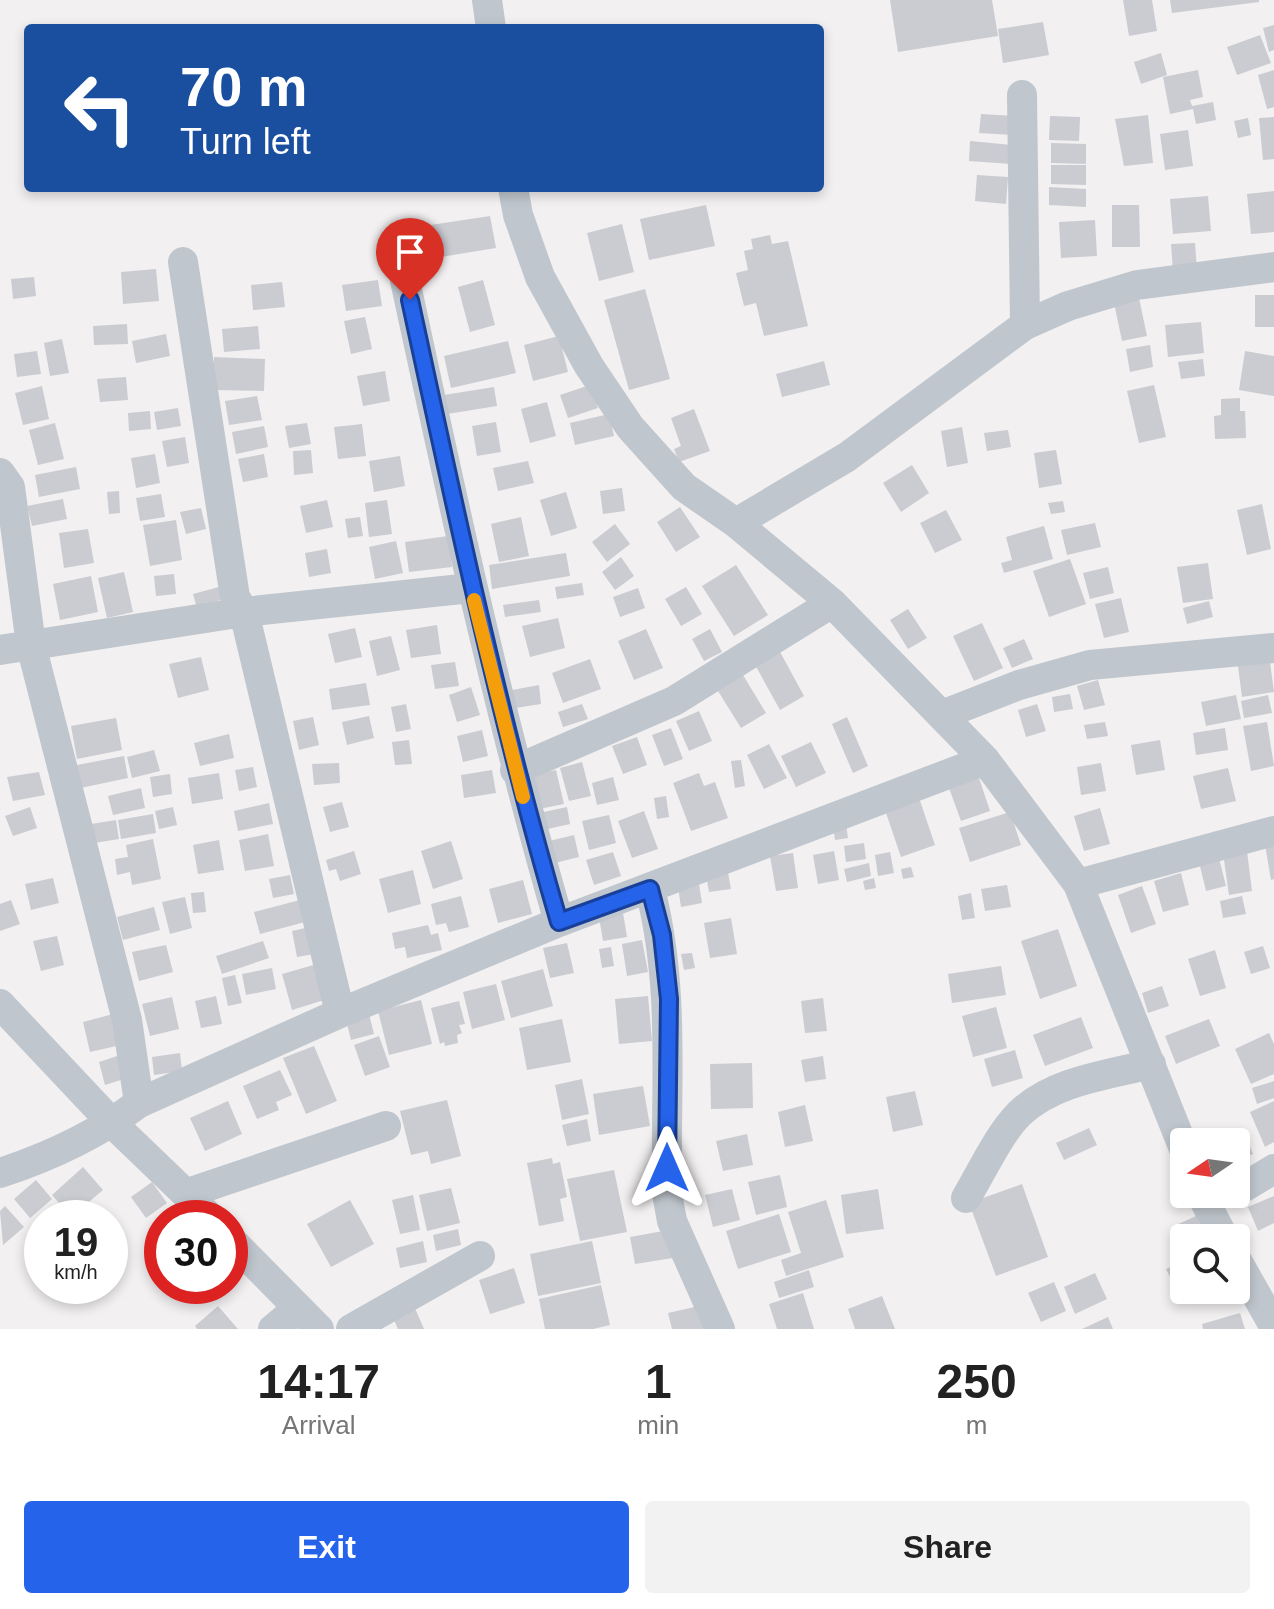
<!DOCTYPE html>
<html lang="en">
<head>
<meta charset="utf-8">
<style>
	:root { --surface:#fff; --page:#f2f2f2; --text:#222; --muted:#767676; --accent:#2563eb }
	body { margin:0; font-family:Arial,sans-serif; background:var(--page); color:var(--text); height:100vh; display:flex; flex-direction:column; font-size:30px; white-space:nowrap }
	* { box-sizing:border-box; margin:0 }
	p { font-size:26px; color:var(--muted) }
	.icon { flex:none; width:44px; height:44px; fill:none; stroke:currentColor; stroke-width:2; stroke-linecap:round; stroke-linejoin:round }
	.map { position:relative; height:1329px; overflow:hidden }
	.drawer { display:flex; flex-direction:column; background:var(--surface); flex:1 }
	.drawer>* { flex:none }
	.banner { position:absolute; left:24px; top:24px; width:800px; height:168px; border-radius:8px; box-shadow:0 4px 12px #0003; background:#1a4fa0; color:#fff; overflow:hidden }
	.needle { width:52px; rotate:257deg }
	.tools { position:absolute; left:1170px; top:1128px; display:grid; gap:16px }
	.tools a { display:grid; place-items:center; width:80px; height:80px; border-radius:8px; background:var(--surface); box-shadow:0 4px 12px #0003; font-size:40px }
	.speed { position:absolute; left:24px; top:1200px; display:flex; gap:16px; font-size:40px; font-weight:700; text-align:center }
	.speed>* { display:grid; place-content:center; width:104px; height:104px; border-radius:50%; background:var(--surface); box-shadow:0 4px 12px #0003; line-height:1 }
	.speed small { font-size:20px; font-weight:400 }
	.speed .limit { border:12px solid #d22; background:#fff; color:#111 }
	.pin { position:absolute; display:grid; place-items:center; width:68px; height:68px; color:#fff; margin:-82px -34px; border-radius:50% 50% 50% 0; rotate:-45deg; box-shadow:0 0 8px #0007 }
	.pin .icon { rotate:45deg }
	.me { position:absolute; width:88px; margin:-44px; rotate:0deg; stroke-linejoin:round; filter:drop-shadow(0 0 6px #0008) }
	.turn { display:flex; align-items:center; gap:28px; height:168px; padding:0 24px; font-size:36px }
	.turn .icon { width:104px; height:104px; stroke-width:2.5 }
	.turn b { display:block; font-size:56px; line-height:68px }
	.eta { display:flex; justify-content:space-evenly; align-items:center; height:136px; text-align:center }
	.eta b { font-size:48px; font-weight:700; line-height:56px }
	.primary-button { display:flex; gap:16px; margin-top:auto; padding:16px 24px }
	.primary-button a { flex:1; height:92px; border-radius:8px; background:var(--accent); color:#fff; font-size:32px; font-weight:700; line-height:92px; text-align:center }
	.primary-button a+a { background:var(--page); color:var(--text) }
	.map>svg:first-child { display:block }
	.building { fill:#caccd2 }
	.lines { fill:none; stroke-linecap:round; stroke-linejoin:round }
	.minor { stroke:#bfc6cd; stroke-width:30 }
	.route-casing { stroke:#184099; stroke-width:20 }
	.route { stroke:#2563eb; stroke-width:14 }
	.slow { stroke:#f59e0b; stroke-width:14 }
</style>
</head>
<body>
<div class="map">
<svg width="1274" height="1329" viewBox="0 0 1274 1329">
	<rect width="100%" height="100%" fill="#f2f0f0"/>
	<path class="building" d="M890,0H992L998,36L898,52Z
		M1123,0H1152L1157,31L1129,36Z
		M1170,0H1259V2L1172,13Z
		M1043,22L1049,55L1003,63L998,29Z
		M1274,25V50L1269,52L1263,28Z
		M1260,35L1271,63L1237,75L1227,47Z
		M1161,53L1167,75L1141,84L1134,62Z
		M1198,70L1203,97L1190,100L1192,106L1213,102L1216,120L1196,124L1193,109L1170,114L1163,77Z
		M1274,70V107L1267,109L1258,75Z
		M981,114L1014,116L1013,135L979,133Z
		M1148,115L1153,163L1124,166L1115,119Z
		M1050,116L1080,117L1079,141L1049,140Z
		M1274,117V159L1263,160L1259,118Z
		M1248,118L1251,135L1238,138L1234,121Z
		M1188,130L1193,166L1165,170L1160,134Z
		M970,141L1012,145L1011,164L969,161Z
		M1051,143L1086,144V164L1051,163Z
		M1051,165H1086V185L1051,184Z
		M977,175L1008,177L1006,204L975,201Z
		M1049,187L1086,189V207L1049,205Z
		M1274,191V232L1251,234L1247,194Z
		M1208,196L1211,231L1173,234L1170,199Z
		M706,205L715,246L649,260L640,219Z
		M1112,205H1139L1140,247H1112Z
		M490,216L496,248L416,261L411,228Z
		M1095,220L1097,256L1061,258L1059,222Z
		M622,224L634,272L599,281L587,233Z
		M770,235L772,244L788,241L808,326L764,336L756,303L744,306L736,273L748,270L744,251L753,249L751,239Z
		M1195,243L1197,269L1173,271L1171,244Z
		M156,269L159,301L123,304L121,272Z
		M34,277L36,296L13,299L11,279Z
		M378,280L382,306L346,311L342,285Z
		M483,280L495,325L470,332L458,287Z
		M282,282L285,307L253,310L251,285Z
		M645,289L670,379L629,390L604,300Z
		M1255,295H1274V327H1255Z
		M1139,298L1147,336L1122,341L1114,303Z
		M365,317L372,349L351,354L344,321Z
		M1201,322L1204,353L1168,357L1165,325Z
		M127,324L128,344L94,345L93,326Z
		M258,326L260,349L224,352L222,329Z
		M166,334L170,356L136,363L132,341Z
		M559,336L568,372L533,381L524,345Z
		M62,339L69,373L50,376L44,343Z
		M508,341L516,373L451,388L444,356Z
		M1150,345L1153,367L1130,372L1126,349Z
		M37,351L41,374L17,377L14,354Z
		M1245,351L1274,356V396L1239,390Z
		M214,357L265,359L264,391L213,390Z
		M1203,359L1205,376L1181,379L1178,362Z
		M824,361L830,385L782,397L776,374Z
		M385,371L390,401L363,406L357,376Z
		M126,377L128,400L100,402L97,379Z
		M590,385L598,408L568,418L560,395Z
		M1154,385L1166,437L1139,443L1127,391Z
		M42,386L49,419L23,425L15,393Z
		M494,387L497,406L447,414L444,395Z
		M257,396L262,420L229,425L225,401Z
		M1240,398V411H1245L1246,438L1215,439L1214,416L1221,415V399Z
		M547,402L556,436L530,443L521,409Z
		M178,408L181,426L157,430L154,412Z
		M694,409L710,451L679,462L674,449L681,446L671,418Z
		M150,411L151,429L129,431L128,413Z
		M609,414L614,436L575,445L570,423Z
		M496,422L501,452L477,456L472,426Z
		M55,423L64,459L38,465L29,430Z
		M307,423L311,444L289,448L285,426Z
		M362,424L366,456L338,459L334,427Z
		M264,426L268,447L236,454L232,432Z
		M962,427L968,463L947,467L941,431Z
		M1008,430L1011,447L987,451L984,433Z
		M185,437L189,463L167,467L162,441Z
		M311,450L313,473L294,475L293,451Z
		M1056,450L1062,484L1039,488L1034,453Z
		M155,454L160,483L136,488L131,458Z
		M264,454L268,477L243,482L238,459Z
		M400,456L405,486L374,492L369,461Z
		M528,461L534,483L498,491L493,468Z
		M912,465L929,493L901,512L883,483Z
		M76,467L80,489L39,497L35,475Z
		M622,488L625,511L603,514L600,491Z
		M119,491L120,513L109,514L107,492Z
		M566,492L577,528L551,536L540,500Z
		M161,494L165,517L140,521L136,498Z
		M63,499L67,519L32,526L27,506Z
		M327,500L333,527L306,533L300,506Z
		M387,500L392,534L369,537L365,503Z
		M1063,501L1065,512L1051,514L1048,503Z
		M1262,504L1271,549L1247,555L1237,510Z
		M680,507L700,537L676,552L657,522Z
		M201,508L206,529L186,534L180,512Z
		M946,510L962,540L935,553L920,523Z
		M360,517L363,536L348,538L345,519Z
		M521,517L529,556L499,562L491,524Z
		M176,520L182,560L150,566L143,525Z
		M1095,523L1101,547L1067,555L1061,530Z
		M615,524L630,544L607,562L592,542Z
		M1044,526L1053,559L1004,573L1001,563L1012,560L1006,537Z
		M88,529L94,563L64,568L59,533Z
		M448,536L452,567L409,572L405,542Z
		M396,541L403,573L375,579L369,547Z
		M327,549L331,573L309,577L305,553Z
		M566,553L570,576L492,589L489,565Z
		M621,557L634,576L615,590L602,572Z
		M1070,559L1086,604L1049,617L1033,571Z
		M1208,563L1213,599L1183,603L1177,567Z
		M736,565L768,615L734,636L702,586Z
		M1108,567L1114,593L1090,599L1083,573Z
		M124,572L133,612L107,618L98,578Z
		M174,574L176,594L156,596L154,576Z
		M91,576L98,612L60,620L53,584Z
		M582,583L584,595L557,599L555,587Z
		M219,587L223,599L197,608L193,594Z
		M686,587L702,614L681,626L665,599Z
		M638,588L645,608L620,617L613,597Z
		M1121,598L1129,632L1104,638L1095,604Z
		M539,600L541,612L505,617L503,605Z
		M1209,601L1213,617L1187,624L1183,608Z
		M908,609L927,638L908,649L890,620Z
		M558,618L565,648L530,657L522,626Z
		M982,623L1003,668L974,681L953,636Z
		M437,625L441,654L411,658L406,630Z
		M355,628L362,657L335,663L328,634Z
		M646,629L663,668L634,680L618,641Z
		M710,629L722,652L704,661L692,639Z
		M391,636L400,670L377,676L369,641Z
		M1024,639L1033,659L1012,668L1003,648Z
		M779,650L804,696L780,710L754,663Z
		M1269,655L1274,692L1242,697L1237,659Z
		M201,657L209,690L178,698L169,664Z
		M590,659L601,689L563,703L552,673Z
		M455,662L459,686L435,689L431,665Z
		M743,675L766,713L741,728L718,691Z
		M1098,680L1105,705L1084,710L1077,686Z
		M366,683L370,705L332,710L329,689Z
		M539,685L541,704L515,708L512,690Z
		M471,687L480,715L457,722L449,695Z
		M1070,694L1073,709L1054,712L1052,697Z
		M1236,695L1241,719L1206,726L1201,702Z
		M1268,695L1272,713L1244,718L1241,701Z
		M406,704L411,729L396,732L391,707Z
		M582,704L588,719L563,727L558,712Z
		M1037,704L1046,731L1026,737L1018,710Z
		M699,711L712,741L689,751L676,721Z
		M369,716L374,738L347,745L342,722Z
		M313,717L319,745L299,750L293,721Z
		M847,717L868,766L853,773L832,724Z
		M116,718L122,750L77,759L71,726Z
		M1105,722L1108,736L1087,739L1084,725Z
		M1267,722L1274,766L1251,771L1243,726Z
		M671,728L683,759L664,766L652,735Z
		M1225,728L1228,750L1196,755L1193,733Z
		M482,730L488,756L463,762L457,736Z
		M229,734L234,758L200,766L194,743Z
		M637,737L647,765L623,774L612,746Z
		M409,740L412,764L395,765L392,742Z
		M1160,740L1165,770L1136,775L1131,745Z
		M811,742L826,773L796,787L781,756Z
		M769,744L787,778L764,789L747,755Z
		M154,750L160,771L132,778L127,757Z
		M124,756L128,778L76,789L72,766Z
		M741,760L745,786L735,788L731,761Z
		M582,762L591,796L569,801L560,768Z
		M339,763L340,783L314,785L312,764Z
		M1101,763L1106,791L1081,795L1077,767Z
		M253,767L257,787L239,791L235,770Z
		M1228,768L1236,801L1201,809L1193,776Z
		M492,770L496,793L464,798L461,775Z
		M556,770L564,804L539,809L531,775Z
		M39,772L45,795L13,801L7,777Z
		M219,773L223,799L192,804L188,778Z
		M699,773L704,786L715,782L728,818L691,831L673,783Z
		M170,774L172,794L153,797L150,777Z
		M613,777L619,800L597,805L592,783Z
		M979,778L990,811L961,821L949,788Z
		M141,788L145,808L113,815L108,796Z
		M918,795L935,845L901,857L884,807Z
		M666,796L669,817L657,819L654,798Z
		M342,802L349,827L330,832L323,807Z
		M269,803L273,824L238,831L234,811Z
		M30,807L37,828L13,836L5,816Z
		M173,807L177,825L159,829L155,811Z
		M567,807L570,824L543,830L539,813Z
		M1100,808L1110,844L1084,851L1074,816Z
		M644,811L658,849L632,858L618,821Z
		M1010,812L1021,845L970,862L959,828Z
		M153,814L156,833L121,839L118,820Z
		M609,815L616,843L589,850L582,821Z
		M116,820L119,839L94,843L91,824Z
		M846,824L848,838L835,840L833,826Z
		M268,834L274,866L245,871L239,840Z
		M574,835L579,857L551,864L545,842Z
		M1274,837V879L1271,880L1264,839Z
		M153,839L161,879L132,885L130,872L117,875L115,859L128,857L126,845Z
		M219,840L224,870L198,874L193,845Z
		M451,841L463,879L433,889L421,851Z
		M864,843L866,859L846,862L844,846Z
		M1246,843L1252,891L1229,895L1222,846Z
		M354,851L361,874L340,881L336,869L329,871L326,860Z
		M834,851L839,880L818,884L813,855Z
		M613,852L621,876L594,885L586,860Z
		M890,852L894,873L878,876L875,855Z
		M793,853L798,888L776,891L770,856Z
		M1219,858L1226,886L1206,891L1199,862Z
		M869,863L871,876L847,882L844,869Z
		M727,867L731,889L709,892L705,870Z
		M911,867L914,877L903,879L901,869Z
		M413,870L421,904L388,913L379,879Z
		M1181,873L1189,905L1163,912L1154,881Z
		M290,875L294,894L273,898L269,879Z
		M53,878L59,903L31,910L25,884Z
		M874,878L876,888L865,890L863,881Z
		M523,880L532,914L498,923L489,889Z
		M699,884L702,903L681,907L678,887Z
		M1007,885L1011,907L985,911L981,889Z
		M1142,886L1156,924L1131,933L1118,895Z
		M204,892L206,912L193,913L191,893Z
		M971,893L975,918L962,920L958,896Z
		M461,896L469,927L449,932L446,923L436,925L431,904Z
		M1242,896L1246,914L1223,918L1220,901Z
		M185,897L192,928L170,934L162,902Z
		M11,900L20,924L0,931V904Z
		M300,900L305,922L260,934L254,912Z
		M154,907L160,930L123,940L117,917Z
		M623,913L627,937L603,941L599,917Z
		M731,918L737,954L710,958L704,923Z
		M428,925L431,935L438,933L442,950L407,958L405,947L395,949L392,933Z
		M314,926L320,953L297,957L292,931Z
		M1058,929L1077,986L1040,999L1021,941Z
		M57,936L64,965L41,971L33,941Z
		M642,940L648,972L627,976L622,944Z
		M263,941L269,958L222,974L216,956Z
		M567,943L574,973L550,978L543,948Z
		M166,945L173,972L139,981L132,952Z
		M1263,946L1270,968L1251,974L1244,952Z
		M611,947L614,966L602,968L599,949Z
		M1215,950L1226,988L1200,996L1188,959Z
		M692,953L695,968L684,970L681,954Z
		M324,962L334,997L292,1010L282,974Z
		M1001,966L1006,995L952,1003L948,974Z
		M272,968L276,989L246,995L242,974Z
		M543,969L553,1006L511,1018L501,981Z
		M235,975L242,1003L228,1006L222,978Z
		M496,984L505,1020L472,1029L463,992Z
		M1162,986L1169,1006L1148,1013L1142,993Z
		M216,996L222,1024L201,1028L195,1001Z
		M648,996L652,1041L619,1044L615,999Z
		M172,997L179,1029L150,1036L142,1004Z
		M823,998L827,1031L805,1033L801,1001Z
		M421,1000L432,1044L389,1055L378,1011Z
		M459,1001L465,1024L459,1025L462,1033L457,1035L458,1043L445,1046L444,1042L440,1044L431,1008Z
		M996,1007L1007,1048L973,1057L962,1016Z
		M113,1014L121,1045L90,1052L83,1022Z
		M369,1014L374,1034L351,1040L346,1020Z
		M1081,1017L1093,1048L1045,1066L1033,1035Z
		M562,1019L571,1062L527,1070L519,1028Z
		M1209,1019L1220,1046L1176,1064L1165,1036Z
		M1269,1033L1274,1044V1074L1251,1084L1235,1049Z
		M379,1036L390,1067L365,1076L354,1045Z
		M314,1046L337,1101L306,1114L283,1058Z
		M1015,1050L1023,1078L992,1087L984,1059Z
		M180,1053L182,1071L154,1075L152,1057Z
		M120,1055L127,1078L105,1085L99,1062Z
		M823,1056L826,1079L805,1082L801,1060Z
		M752,1063L753,1108L711,1109L710,1064Z
		M280,1070L292,1095L276,1102L279,1110L257,1119L243,1086Z
		M582,1079L589,1114L562,1120L555,1085Z
		M1274,1081V1098L1257,1104L1252,1088Z
		M643,1086L650,1126L599,1135L593,1094Z
		M915,1091L923,1125L893,1132L886,1097Z
		M447,1100L461,1156L431,1164L428,1151L411,1155L400,1111Z
		M228,1101L242,1134L205,1151L190,1118Z
		M1274,1101V1142L1265,1147L1250,1112Z
		M805,1105L813,1141L785,1147L778,1112Z
		M587,1119L591,1141L567,1146L562,1125Z
		M1089,1128L1097,1145L1064,1160L1056,1143Z
		M747,1134L753,1165L723,1171L716,1141Z
		M1245,1135L1253,1154L1236,1161V1142H1230Z
		M552,1158L553,1164L560,1162L567,1197L560,1199L564,1221L539,1226L527,1163Z
		M83,1167L103,1190L71,1217L52,1195Z
		M614,1170L627,1232L580,1241L567,1179Z
		M780,1175L787,1207L756,1215L748,1182Z
		M36,1180L52,1199L30,1218L14,1199Z
		M152,1182L167,1203L146,1218L131,1197Z
		M1022,1184L1048,1257L996,1276L969,1203Z
		M451,1188L460,1223L427,1231L419,1195Z
		M732,1189L740,1220L713,1227L705,1195Z
		M878,1189L884,1229L846,1234L841,1195Z
		M413,1195L420,1230L400,1234L392,1200Z
		M1274,1196V1223L1258,1231L1248,1207Z
		M350,1200L374,1244L331,1267L307,1224Z
		M826,1200L844,1257L786,1276L781,1260L801,1253L788,1212Z
		M5,1206L24,1227L3,1245L0,1211Z
		M779,1214L791,1252L738,1269L726,1231Z
		M1196,1216L1202,1230L1179,1241L1172,1227Z
		M458,1229L461,1245L436,1251L433,1235Z
		M669,1230L673,1258L635,1264L630,1237Z
		M423,1241L427,1262L400,1268L396,1248Z
		M592,1241L601,1283L538,1296L530,1254Z
		M1184,1261V1285L1176,1289L1166,1269Z
		M514,1268L525,1303L490,1314L479,1280Z
		M809,1270L814,1287L779,1298L774,1282Z
		M1095,1273L1107,1299L1075,1314L1064,1287Z
		M1054,1282L1066,1311L1041,1322L1028,1293Z
		M601,1285L610,1325L593,1329H545L539,1299Z
		M803,1293L814,1329H777L769,1304Z
		M882,1296L895,1329H855L848,1309Z
		M708,1304L714,1329H672L668,1313Z
		M218,1306L238,1329H197L195,1326Z
		M414,1306L424,1329H398L392,1316Z
		M1240,1313L1245,1329H1203L1202,1324Z
		M1108,1317L1113,1329H1082Z"/>
	<g class="lines">
		<path class="minor" d="M487,0L491,28
			M1022,95L1025,325
			M513,188L518,215L540,277L589,366L630,427L684,487L736,523L832,603L985,760L1078,884L1184,1149
			M183,262L235,597L244,612L340,1013
			M0,473L10,487L31,645L127,1020L139,1103
			M736,523L847,457L1025,325L1068,306L1137,285L1274,267
			M0,650L244,612L471,588
			M942,715L1019,685L1090,665L1274,648
			M515,770L674,701L832,603
			M1078,884L1274,831
			M650,889C676,991 665,1089 667,1193L672,1221L720,1329
			M559,922L985,760
			M0,1004L112,1123L211,1218
			M0,1173C49,1157 98,1134 139,1103L340,1013L559,922C494,698 446,471 397,243
			M1236,1192L1274,1169
			M188,1193L386,1126
			M1201,1194L1224,1238
			M966,1198C981,1173 999,1134 1019,1114C1053,1081 1107,1075 1151,1064
			M230,1239L319,1329
			M1236,1259L1274,1326
			M273,1329L297,1309
			M351,1329L480,1256"/>
	</g>
	<g class="lines">
		<defs>
			<path id="route" d="M410,300C455,509 499,717 559,922L650,889L662,935L669,999L667,1168"/>
		</defs>
		<use href="#route" class="route-casing"/>
		<use href="#route" class="route"/>
		<path class="slow" d="M474,600L523,797"/>
	</g>
</svg>
<div class="tools">
<a><svg class="needle" viewBox="-14 -14 28 28"><path d="M0-13l5 13h-10z" fill="#e53935"/><path d="M0 13l5-13h-10z" fill="#767676"/></svg></a>
<a><svg class="icon" aria-label="search" viewBox="0 0 24 24"><circle cx="10" cy="10" r="6"/><path d="M15 15l6 6"/></svg></a>
</div>
<div class="speed"><div>19<small>km/h</small></div><div class="limit">30</div></div>
<div class="pin" style="left:410px;top:300px;background:#d93025"><svg class="icon" aria-label="arrive" viewBox="0 0 24 24"><path d="M6 21V4h12l-3 4 3 4H6"/></svg></div>
<svg class="me" style="left:667px;top:1168px" viewBox="-20 -20 40 40"><path d="M0-17L14 15 0 8-14 15z" fill="#2563eb" stroke="#fff" stroke-width="4"/></svg>
<div class="banner">
<div class="turn"><svg class="icon" aria-label="left" viewBox="0 0 24 24"><path d="M17 20v-9H6M10 6l-5 5 5 5"/></svg><div><b>70 m</b>Turn left</div></div>
</div>
</div>
<section class="drawer">
<div class="eta">
<div><b>14:17</b><p>Arrival</p></div>
<div><b>1</b><p>min</p></div>
<div><b>250</b><p>m</p></div>
</div>
<div class="primary-button"><a>Exit</a><a>Share</a></div>
</section>
</body>
</html>
